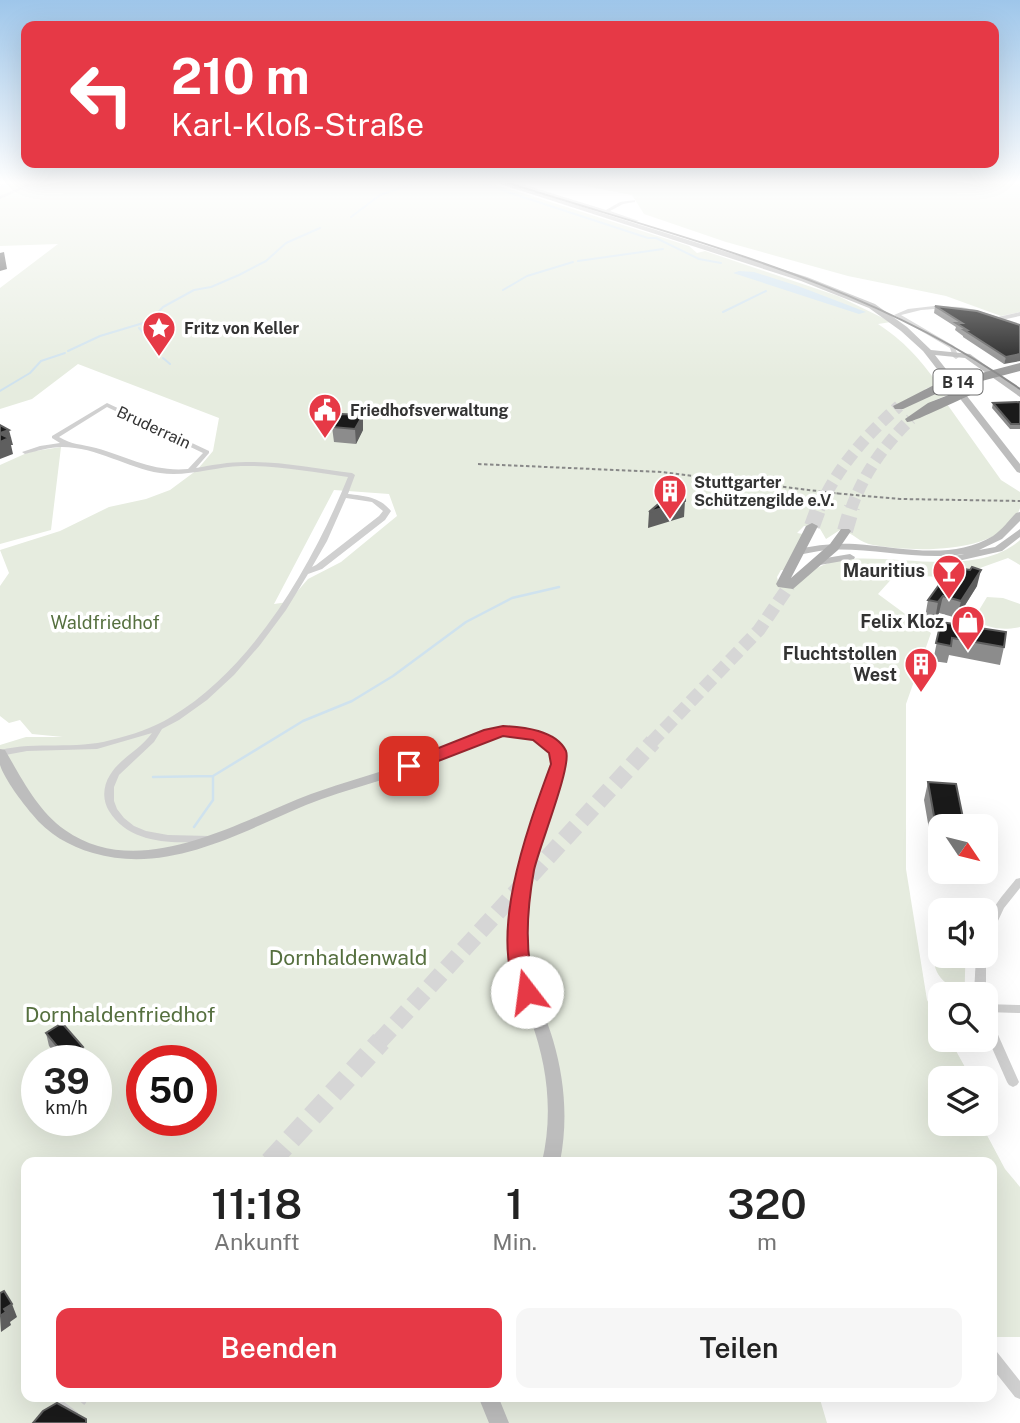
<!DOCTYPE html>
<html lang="de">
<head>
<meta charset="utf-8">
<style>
	:root { --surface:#fff; --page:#f6f6f6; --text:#222; --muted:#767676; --accent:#e63946 }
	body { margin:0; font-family:"Public Sans",sans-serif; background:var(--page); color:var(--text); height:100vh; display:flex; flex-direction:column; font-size:26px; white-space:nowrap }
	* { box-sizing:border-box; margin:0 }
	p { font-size:23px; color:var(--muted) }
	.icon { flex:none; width:38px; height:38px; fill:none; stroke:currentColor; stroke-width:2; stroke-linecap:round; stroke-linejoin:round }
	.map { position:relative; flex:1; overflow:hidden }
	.panel { position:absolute; left:21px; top:1157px; width:976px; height:245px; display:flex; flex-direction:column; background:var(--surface); border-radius:14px; box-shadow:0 7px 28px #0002 }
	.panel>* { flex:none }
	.guide { position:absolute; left:21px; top:21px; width:978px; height:147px; border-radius:14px; box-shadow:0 7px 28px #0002; background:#e63946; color:#fff; overflow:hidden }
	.needle { width:46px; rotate:125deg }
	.fabs { position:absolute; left:928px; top:814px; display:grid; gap:14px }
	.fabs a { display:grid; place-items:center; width:70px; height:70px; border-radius:14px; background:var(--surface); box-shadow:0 7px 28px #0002; font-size:35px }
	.speed { position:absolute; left:21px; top:1045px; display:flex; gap:14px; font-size:35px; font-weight:700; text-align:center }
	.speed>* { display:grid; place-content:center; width:91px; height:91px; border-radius:50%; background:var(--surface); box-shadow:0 7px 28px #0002; line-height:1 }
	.speed small { font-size:18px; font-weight:400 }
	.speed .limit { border:10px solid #d22; background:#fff; color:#111 }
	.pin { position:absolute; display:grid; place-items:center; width:60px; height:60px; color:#fff; margin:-30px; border-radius:14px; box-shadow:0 4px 10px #0006 }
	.me { position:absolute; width:77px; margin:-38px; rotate:345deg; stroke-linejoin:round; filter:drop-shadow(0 0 5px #0008) }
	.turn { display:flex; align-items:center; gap:24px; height:147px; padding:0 35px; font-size:32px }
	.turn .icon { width:91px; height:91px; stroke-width:2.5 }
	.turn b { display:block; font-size:49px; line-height:60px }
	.eta { display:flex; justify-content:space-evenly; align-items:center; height:119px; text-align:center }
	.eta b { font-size:42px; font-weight:600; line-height:49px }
	.primary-button { display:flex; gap:14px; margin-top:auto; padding:14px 35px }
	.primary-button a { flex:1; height:80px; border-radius:14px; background:var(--accent); color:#fff; font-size:28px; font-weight:600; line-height:80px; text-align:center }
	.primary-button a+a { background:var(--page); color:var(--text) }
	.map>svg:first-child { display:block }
	.green { fill:#e6ecdf; fill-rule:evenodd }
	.water { fill:#cfe2ee }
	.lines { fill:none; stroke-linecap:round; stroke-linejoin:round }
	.stream-far1 { stroke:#cfe2ee; stroke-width:2 }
	.stream { stroke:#cfe2ee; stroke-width:2.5 }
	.primary-tunnel-far2 { stroke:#d6d6d6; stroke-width:13; stroke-dasharray:13 6; stroke-linecap:butt }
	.primary-tunnel-far1 { stroke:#d6d6d6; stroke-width:17; stroke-dasharray:17 8; stroke-linecap:butt }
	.primary-tunnel { stroke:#d6d6d6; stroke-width:21; stroke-dasharray:21 10; stroke-linecap:butt }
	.highway-tunnel-far1 { stroke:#d6d6d6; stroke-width:12; stroke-dasharray:12 6; stroke-linecap:butt }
	.highway-tunnel { stroke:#d6d6d6; stroke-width:16; stroke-dasharray:16 8; stroke-linecap:butt }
	.street { fill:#d0d0d0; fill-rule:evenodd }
	.secondary { fill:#bdbdbd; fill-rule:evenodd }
	.primary { fill:#ababab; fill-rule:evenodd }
	.highway { fill:#9a9a9a; fill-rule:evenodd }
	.tram { stroke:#888; stroke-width:2 }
	.rail { stroke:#888; stroke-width:2; stroke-dasharray:3.5 2.5; stroke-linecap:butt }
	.wall { fill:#8c8c8c }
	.shaded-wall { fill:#5f5f5f }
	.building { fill:#1a1a1a; stroke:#5f5f5f; stroke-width:2 }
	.route { fill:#e63946; stroke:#96252e; stroke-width:2 }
	.labels { text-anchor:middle; stroke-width:7; stroke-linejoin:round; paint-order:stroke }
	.far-poi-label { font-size:16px; font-weight:bold; fill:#333; stroke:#fff; text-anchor:start }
	.shield { fill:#fff; stroke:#707070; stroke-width:2 }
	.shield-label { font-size:16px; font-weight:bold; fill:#333 }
	.far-street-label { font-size:16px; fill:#333; stroke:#fff }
	.poi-label { font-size:18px; font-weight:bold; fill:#333; stroke:#fff; text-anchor:end }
	.park-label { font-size:18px; fill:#56703f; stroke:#fff }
	.near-park-label { font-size:21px; fill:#56703f; stroke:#fff }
</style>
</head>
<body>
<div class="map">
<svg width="1020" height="1423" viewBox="0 0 1020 1423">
	<rect width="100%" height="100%" fill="#fff"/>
	<path class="green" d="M0,181H458L468,183L484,181L689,246L697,253L705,251L838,296L891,322L878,324C904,341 920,359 938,384L925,389L930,396L951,388L954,392L933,401L939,409L947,404L1001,480L1020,492C1020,496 1020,503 1020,508C1004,556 911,552 873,545C859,543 853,532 840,530L826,539L819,527L804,526L797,533L803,534L785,570H781L777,577L779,585C801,589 797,583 809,573C821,564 836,560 850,559C901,555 978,577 1020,540V565L1008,558L952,578L896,574L878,594L931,633L906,704V869L927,1000L940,1022V1040H950L971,1078H940V1124H981L1005,1169L1020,1187V1337H992V1162H26V1396H819L827,1423H0V745L26,737H63L32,734L20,720L9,723L0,716V586L9,573L0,550L60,531L109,507L146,499L170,490L197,470L213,451L219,418L78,364L32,399L0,409V288L58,244L0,246ZM334,490L389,494L397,516L341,562L308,579L288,602L274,604ZM37,1060H96V1120H37ZM142,1060H201V1120H142Z
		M559,181H1020V312L1001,316L946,296L848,276L726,242L644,214L632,195Z
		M61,447L51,530L0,544V465L29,452Z
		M987,597L1003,598L1020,604V627C1001,631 990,628 973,620Z
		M940,940V956H964C967,967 963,982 966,994H949L950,985C938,979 930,964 937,952L934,942Z"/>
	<path class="water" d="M739,271L754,272L798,286L866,312L859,314L733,273Z"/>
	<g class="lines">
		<path class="stream-far1" d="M474,181L648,238H656L699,259L721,263
			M633,184L642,181
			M0,187L17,181
			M351,217L380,195L415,183
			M578,261L663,249
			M503,290L527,276L573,262
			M723,312L766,291
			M139,328L161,354
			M68,351L100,336L150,321L163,307L194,290L211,287L239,275L266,261L286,243L320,228
			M163,358L170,364
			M0,391L30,373L41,361L65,353"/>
		<path class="stream" d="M153,777L213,776L303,721L352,701L393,676L466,622L512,598L559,587
			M194,827L213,800V777"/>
		<path class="primary-tunnel-far2" d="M651,743L759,630L789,586"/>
		<path class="primary-tunnel-far1" d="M379,1042L653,742"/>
		<path class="primary-tunnel" d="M270,1162L381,1041
			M57,1423L78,1396"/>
		<path class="highway-tunnel-far1" d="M819,509C837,468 865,436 899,406
			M851,509C864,473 884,445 911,419"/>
		<path class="highway-tunnel" d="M812,526L819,507
			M845,531L852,507"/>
		<path class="street" d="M35,181H40L0,199V196Z
			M506,181H512L606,210L620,202L635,200V202L623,204L610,211L639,221L635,222Z
			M934,306L961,307L976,310L998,317L1020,312V316L997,321L961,311L934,309L921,310L901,315L954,346L959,357L956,359L953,357L950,348L894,315L908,309Z
			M107,403L209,451V453L196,468C212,465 229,462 246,462C282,461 317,469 352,473L355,475L348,494C365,496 380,497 391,511L385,520L322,569L308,574L286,610L260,645L234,675L207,700L179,720L162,729L154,742L119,775L114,787V801L117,809L124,818L134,826L146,831L168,835L210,836L212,838L210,840L207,841C173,844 129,844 109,811C102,800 103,786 110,775C120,758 140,750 152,733L97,749L27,751L0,756V750C37,741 75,750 111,740C132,735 153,728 171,717C254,668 313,563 348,477C312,472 277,465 241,466C214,467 187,477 160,473C127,468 97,447 62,447C49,447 37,451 25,454L22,452L40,446L60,443L52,438V436ZM107,407L203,453L188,469C152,472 128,457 96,448C81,444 72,445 59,437ZM346,498L372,502L383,511L379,516L316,565L312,567L327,541Z
			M1020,878V888L1004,908L989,940L985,941C985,913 1000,899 1016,879Z
			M985,954L986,956V994H974L976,956H985Z
			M985,1004L1020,1005V1013L985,1012Z
			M985,1015L989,1016L991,1019L1019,1082L1017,1085L1013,1087L1009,1085L1007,1082L985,1032Z
			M992,1350L997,1352L1020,1381V1399L1015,1397L992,1368Z"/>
		<path class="secondary" d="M491,181H499L807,277L875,304L907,327L931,350L970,354L1020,390V397L965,358L935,355L1020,464V473L1017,472L923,351L901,331L869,308L801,281Z
			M1020,512V521L1002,539L979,550L995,547L1020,529V537L1002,551L958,561L953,558L954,556L964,554C918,561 872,547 826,550C817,551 808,553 799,555L794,552L795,550C815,545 834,543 855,544C900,547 952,561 993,536C1002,530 1009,520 1016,513Z
			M850,554L855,557L854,559L814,566L809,563L814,560Z
			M512,727C532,729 559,734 565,756C569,769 560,785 555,797C539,832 531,873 528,911C526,929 524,947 527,964C532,991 546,1015 553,1040C565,1081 568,1121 560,1162H542C553,1115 548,1067 531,1021C522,996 510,972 510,945C511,901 520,856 534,815C539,800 548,786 552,770C554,763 554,756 550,750C540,735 516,733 501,735C478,738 458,753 437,761C394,778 349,788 306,805C239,833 168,875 93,853C69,846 48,834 32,814C22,802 5,780 0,765C0,761 0,754 0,749L5,750C22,779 37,810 65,830C140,883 239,821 311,794C350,780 389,770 427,756C456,745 481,728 512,727Z
			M478,1396H498L509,1423H489Z"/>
		<path class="primary" d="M812,523L818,526L791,578L830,544L841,529H849L851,531L838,550L793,589L778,587L776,584L806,526Z"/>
		<path class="highway" d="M1020,363V371L940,392L903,409H895L893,406L932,386Z
			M974,385L978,386V392C966,396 913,423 907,422L905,419L928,403Z"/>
		<path class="tram" d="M502,181C679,238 866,280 1020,389"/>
		<path class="rail" d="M478,464L661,472L842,494
			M832,493L900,499L1020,501"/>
	</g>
	<path class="wall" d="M935,306L1020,325L1004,364L963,337V336L955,330L956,327L934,313Z
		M993,403H1020V429H1010L992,408Z
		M341,414L363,430L356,444L334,442L332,427Z
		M977,586L957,618L939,613L935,620L925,617L928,600Z
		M941,622L1004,647L1000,665L949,655L947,663L933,661Z
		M928,782L963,818L961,826H940V836L930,835L924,800Z
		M46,1033L86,1060H61L49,1046Z"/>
	<path class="shaded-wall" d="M4,252L7,269L0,271V253Z
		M1020,354V361L1004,364L1006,357Z
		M363,415V430L356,444L355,429Z
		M9,430L13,445H11L13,454L0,459V433Z
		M685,501L684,517L648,528L649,512Z
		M981,570L977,586L957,618L961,601Z
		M943,596L939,613L935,620L938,602Z
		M83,1047L86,1060H67L66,1057Z
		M12,1304L17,1317L10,1322L11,1325L1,1332L0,1316L4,1309Z"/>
	<path class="building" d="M935,306L977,311L1020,325V354L1006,357L964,330H967L956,323H962Z
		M1020,402V424H1011L993,403Z
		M341,414L363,415L355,429L332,427Z
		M0,425L9,430L0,433Z
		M0,434L9,438L0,442Z
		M661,496L685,498V501L649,512L663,500Z
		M952,567L970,570L972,567L981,570L961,601L943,596L938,602L928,600Z
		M941,622L1006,632L1004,647L952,638L951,646L936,643Z
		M928,782L956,784L963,818L934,816Z
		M62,1023L83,1047L66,1057L46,1033Z
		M4,1291L12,1304L4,1309L6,1312L0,1316V1293Z
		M57,1403L86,1419V1423H33L43,1411Z"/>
	<linearGradient id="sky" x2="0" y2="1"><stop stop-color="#9ec6ea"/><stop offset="0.48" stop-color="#fff"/><stop offset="1" stop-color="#fff" stop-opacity="0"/></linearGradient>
	<rect width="1020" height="380" fill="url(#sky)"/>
	<path class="route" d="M503,726C523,727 556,730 566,751C572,766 539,847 534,870C527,909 523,955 537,992L534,998L527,1000L520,998C486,937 529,824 551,764L549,753L533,740L503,736L415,770L409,771L400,766L403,762L484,730Z"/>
	<defs>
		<symbol id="sight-pin" viewBox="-11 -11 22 30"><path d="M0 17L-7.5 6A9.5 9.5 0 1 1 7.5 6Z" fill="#e63946" stroke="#fff"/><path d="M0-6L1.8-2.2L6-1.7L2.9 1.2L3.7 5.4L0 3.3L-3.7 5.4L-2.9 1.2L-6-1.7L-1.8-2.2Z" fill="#fff"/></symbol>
		<symbol id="civic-pin" viewBox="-11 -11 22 30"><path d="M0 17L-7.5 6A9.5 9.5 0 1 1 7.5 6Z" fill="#e63946" stroke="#fff"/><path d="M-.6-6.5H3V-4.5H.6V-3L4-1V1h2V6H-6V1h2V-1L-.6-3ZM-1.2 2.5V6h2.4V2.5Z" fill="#fff"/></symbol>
		<symbol id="building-pin" viewBox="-11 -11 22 30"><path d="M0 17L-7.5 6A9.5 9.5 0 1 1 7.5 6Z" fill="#e63946" stroke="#fff"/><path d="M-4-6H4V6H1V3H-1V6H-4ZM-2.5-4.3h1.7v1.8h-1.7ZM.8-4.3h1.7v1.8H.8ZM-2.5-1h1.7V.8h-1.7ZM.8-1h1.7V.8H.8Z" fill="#fff"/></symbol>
		<symbol id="bar-pin" viewBox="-11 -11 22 30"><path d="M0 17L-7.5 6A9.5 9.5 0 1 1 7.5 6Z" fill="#e63946" stroke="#fff"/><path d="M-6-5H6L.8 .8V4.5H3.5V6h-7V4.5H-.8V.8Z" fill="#fff"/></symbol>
		<symbol id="shop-pin" viewBox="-11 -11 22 30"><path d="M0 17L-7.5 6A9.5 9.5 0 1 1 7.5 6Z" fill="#e63946" stroke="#fff"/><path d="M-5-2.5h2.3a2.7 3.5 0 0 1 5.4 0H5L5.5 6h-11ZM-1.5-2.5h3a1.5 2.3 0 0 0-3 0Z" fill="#fff"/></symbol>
	</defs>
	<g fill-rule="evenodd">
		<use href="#sight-pin" x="140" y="309" width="38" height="52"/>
		<use href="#civic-pin" x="306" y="391" width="38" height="52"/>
		<use href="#building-pin" x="651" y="472" width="38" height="52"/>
		<use href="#bar-pin" x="930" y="552" width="38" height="52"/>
		<use href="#shop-pin" x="949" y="603" width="38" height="52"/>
		<use href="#building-pin" x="902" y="645" width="38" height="52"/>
	</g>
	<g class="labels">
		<g class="far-poi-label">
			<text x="184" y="334">Fritz von Keller</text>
			<text x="350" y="416">Friedhofsverwaltung</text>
			<text x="694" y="488">Stuttgarter<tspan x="694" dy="18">Schützengilde e.V.</tspan></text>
		</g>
		<rect class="shield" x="933.5" y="369.5" width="49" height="25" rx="5"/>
		<g class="shield-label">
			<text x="958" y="388">B 14</text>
		</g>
		<g class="far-street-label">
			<text transform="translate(154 427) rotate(25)" y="6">Bruderrain</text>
		</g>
		<g class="poi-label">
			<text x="925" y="577">Mauritius</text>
			<text x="944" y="628">Felix Kloz</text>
			<text x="897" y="660">Fluchtstollen<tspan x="897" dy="21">West</tspan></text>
		</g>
		<g class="park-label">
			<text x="105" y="629">Waldfriedhof</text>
		</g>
		<g class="near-park-label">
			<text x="348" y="965">Dornhaldenwald</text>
			<text x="120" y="1022">Dornhaldenfriedhof</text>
		</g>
	</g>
</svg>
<div class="fabs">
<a><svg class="needle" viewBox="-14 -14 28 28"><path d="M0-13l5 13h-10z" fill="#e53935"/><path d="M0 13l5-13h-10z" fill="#767676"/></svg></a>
<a><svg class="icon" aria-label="sound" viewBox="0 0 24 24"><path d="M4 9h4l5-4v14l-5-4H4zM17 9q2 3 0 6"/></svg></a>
<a><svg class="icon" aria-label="search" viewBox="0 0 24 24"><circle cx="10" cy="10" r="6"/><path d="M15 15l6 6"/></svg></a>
<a><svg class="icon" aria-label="layers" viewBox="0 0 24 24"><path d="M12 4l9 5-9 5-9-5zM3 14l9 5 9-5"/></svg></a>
</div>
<div class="speed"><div>39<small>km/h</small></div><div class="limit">50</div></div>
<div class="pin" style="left:409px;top:766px;background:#d93025"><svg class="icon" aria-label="arrive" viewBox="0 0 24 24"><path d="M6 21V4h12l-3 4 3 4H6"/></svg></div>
<svg class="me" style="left:527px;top:992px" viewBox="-20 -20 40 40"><circle r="19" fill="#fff"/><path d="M0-13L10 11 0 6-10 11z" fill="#e63946"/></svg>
<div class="guide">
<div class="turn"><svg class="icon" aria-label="left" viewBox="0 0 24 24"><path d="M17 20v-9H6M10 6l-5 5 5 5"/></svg><div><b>210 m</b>Karl-Kloß-Straße</div></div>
</div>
<section class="panel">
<div class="eta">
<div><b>11:18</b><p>Ankunft</p></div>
<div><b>1</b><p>Min.</p></div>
<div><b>320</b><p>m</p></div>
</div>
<div class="primary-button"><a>Beenden</a><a>Teilen</a></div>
</section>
</div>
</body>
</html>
